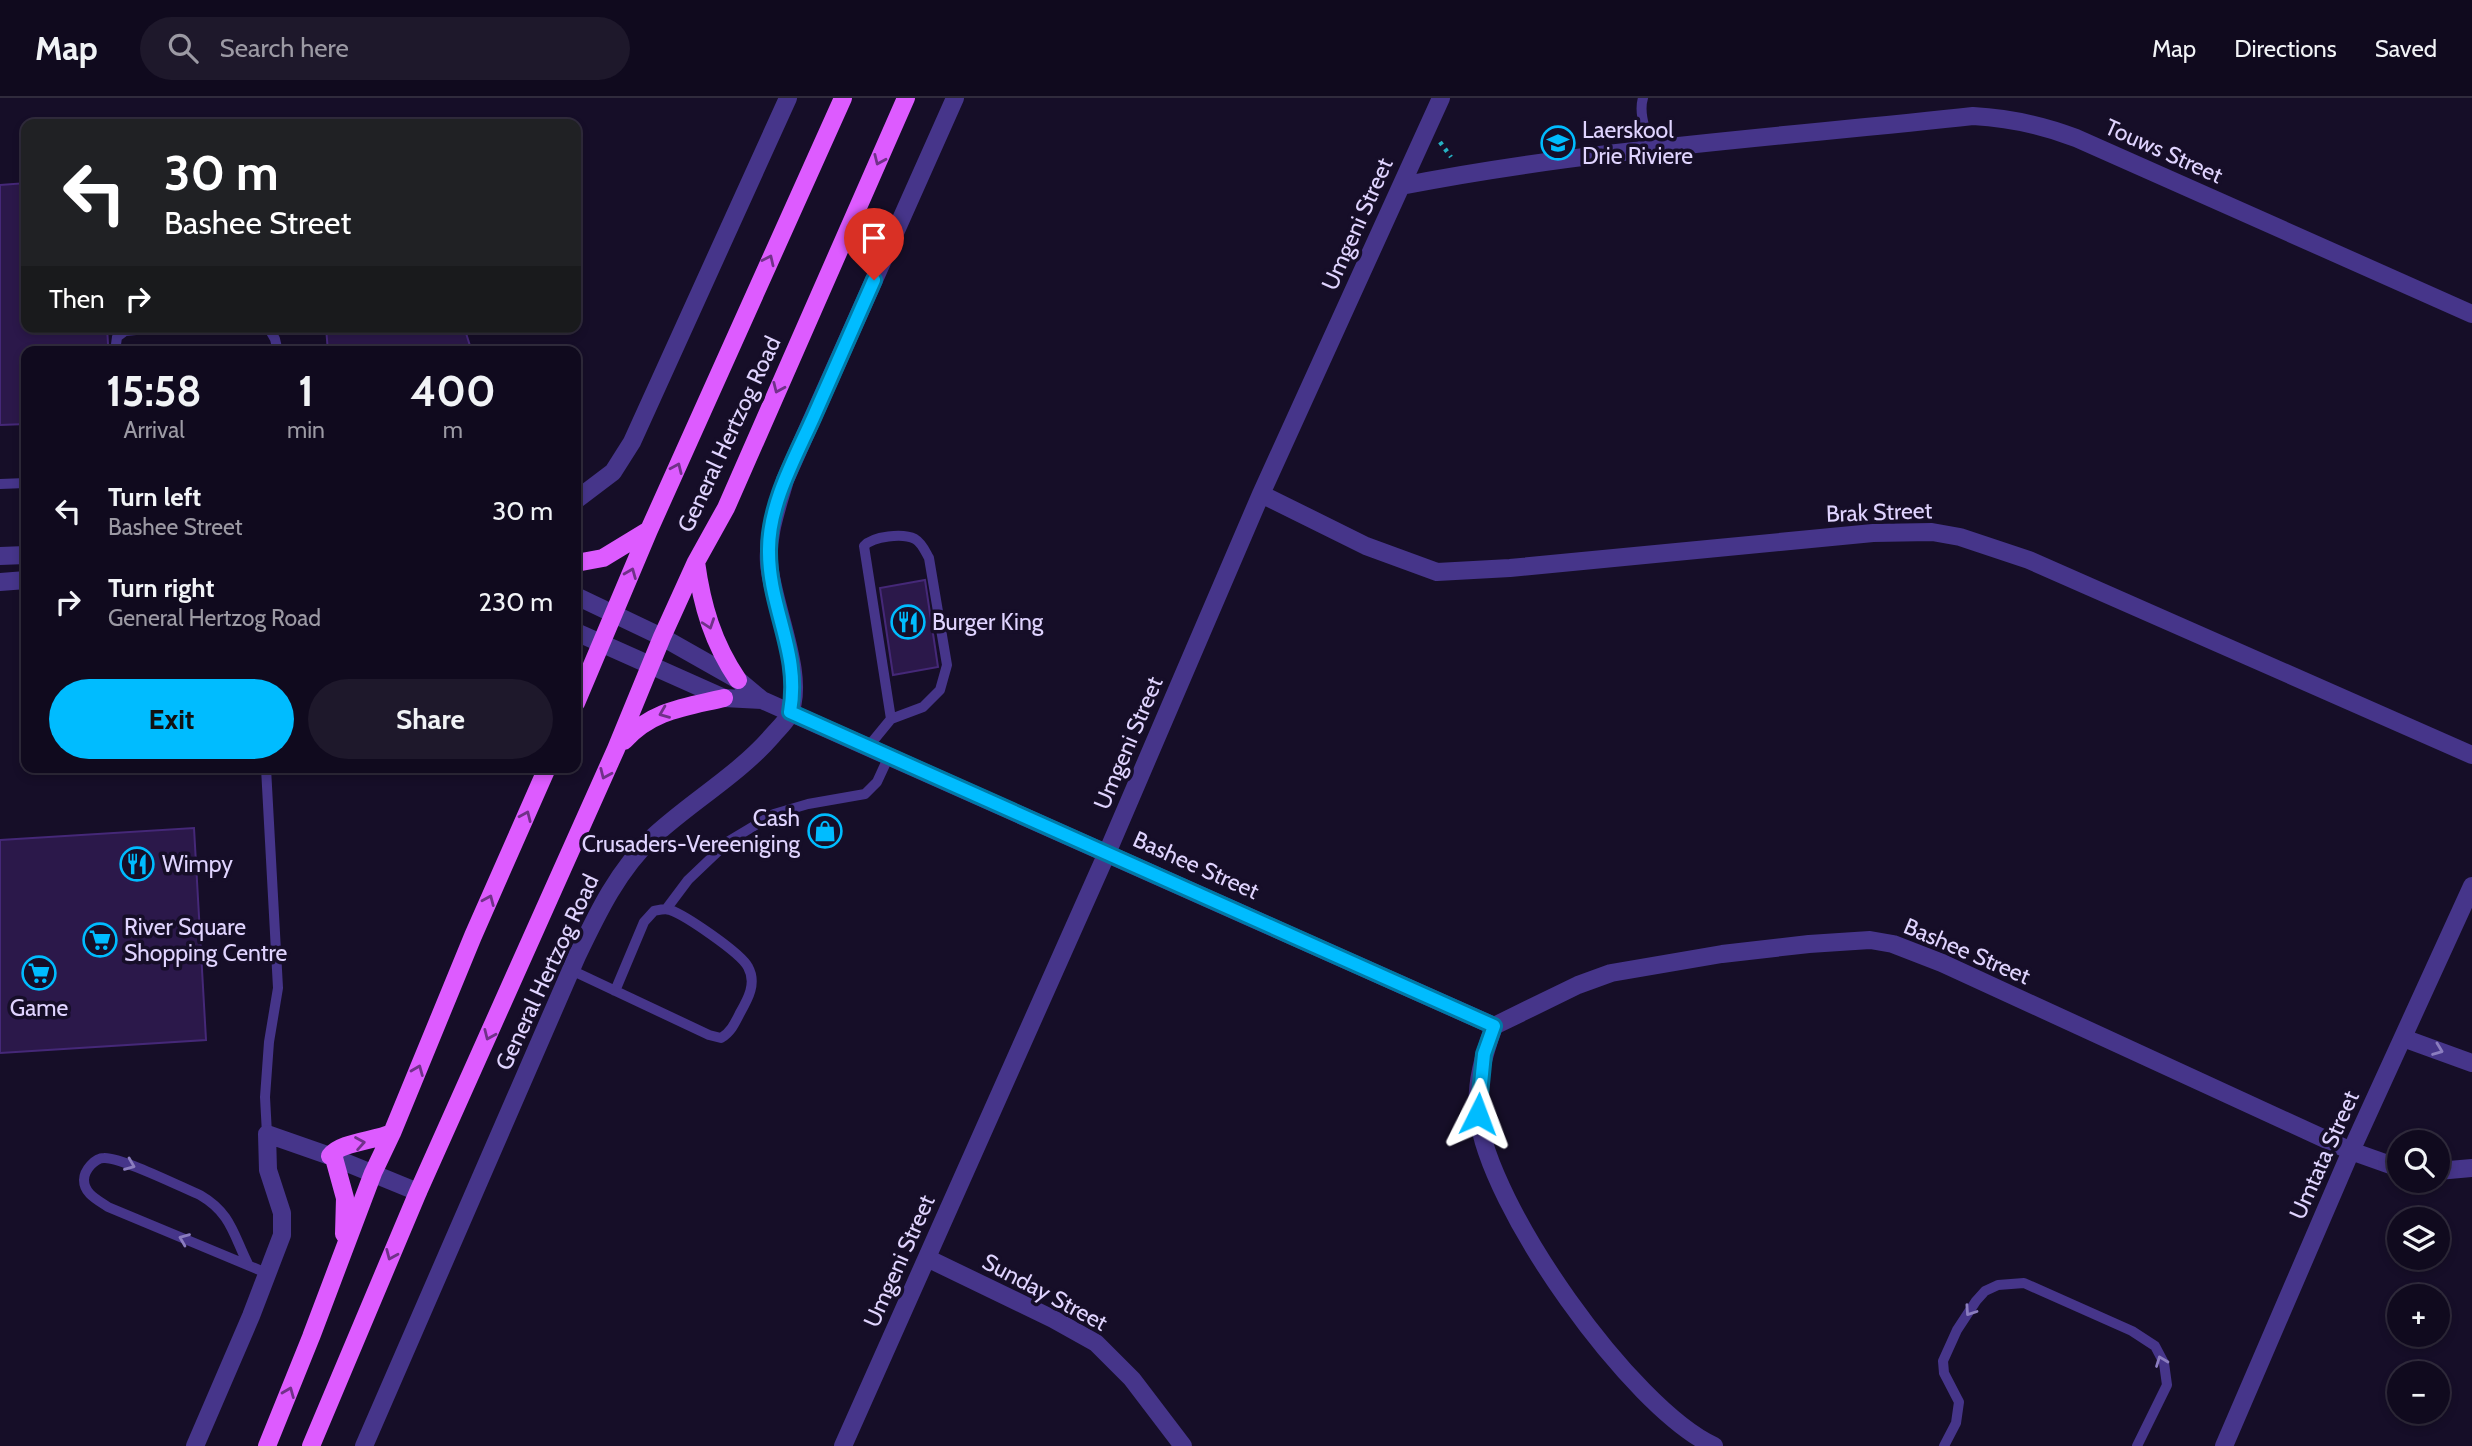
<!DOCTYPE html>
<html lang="en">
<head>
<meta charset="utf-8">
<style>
	:root { --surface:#100a1e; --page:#1e182b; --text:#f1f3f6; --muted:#9c9aa4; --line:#302b3c; --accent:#00bcff }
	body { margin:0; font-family:Cabin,sans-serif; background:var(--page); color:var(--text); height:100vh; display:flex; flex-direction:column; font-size:26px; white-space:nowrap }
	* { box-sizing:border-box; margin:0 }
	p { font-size:23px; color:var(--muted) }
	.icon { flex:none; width:38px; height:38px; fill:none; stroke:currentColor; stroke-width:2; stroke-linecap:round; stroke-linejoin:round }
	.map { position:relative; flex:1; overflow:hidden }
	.sheet { position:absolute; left:21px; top:248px; width:560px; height:427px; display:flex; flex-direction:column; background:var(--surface); border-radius:14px; box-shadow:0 4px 10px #0003,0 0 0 2px var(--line) }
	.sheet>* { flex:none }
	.banner { position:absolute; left:21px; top:21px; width:560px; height:214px; border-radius:14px; box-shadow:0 4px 10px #0003,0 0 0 2px var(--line); background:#202124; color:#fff; overflow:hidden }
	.buttons { position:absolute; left:2387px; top:1032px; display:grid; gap:14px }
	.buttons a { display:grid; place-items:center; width:63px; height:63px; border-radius:50%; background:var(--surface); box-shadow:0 4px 10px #0003,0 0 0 2px var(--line); font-size:35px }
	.pin { position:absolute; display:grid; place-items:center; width:60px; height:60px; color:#fff; margin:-72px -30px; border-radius:50% 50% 50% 0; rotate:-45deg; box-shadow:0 0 7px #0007 }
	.pin .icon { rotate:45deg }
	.me { position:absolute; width:77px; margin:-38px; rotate:3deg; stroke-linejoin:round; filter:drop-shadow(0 0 5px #0008) }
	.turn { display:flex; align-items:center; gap:24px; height:147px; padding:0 28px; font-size:32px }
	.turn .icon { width:91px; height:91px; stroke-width:2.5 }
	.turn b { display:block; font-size:49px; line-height:60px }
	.then { display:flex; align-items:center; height:66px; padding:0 28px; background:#0003; gap:14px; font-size:26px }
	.eta { display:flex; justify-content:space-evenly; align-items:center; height:119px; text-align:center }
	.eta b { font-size:42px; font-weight:700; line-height:49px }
	.action { display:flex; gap:14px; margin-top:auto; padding:14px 28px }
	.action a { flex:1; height:80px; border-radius:42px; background:var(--accent); color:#111; font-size:28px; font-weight:700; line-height:80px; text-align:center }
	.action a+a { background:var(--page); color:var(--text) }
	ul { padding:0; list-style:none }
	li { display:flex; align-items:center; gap:21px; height:91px; padding:0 28px }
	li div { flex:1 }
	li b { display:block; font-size:26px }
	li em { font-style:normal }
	header { display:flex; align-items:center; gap:42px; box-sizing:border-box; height:98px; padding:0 35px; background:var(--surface); border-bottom:2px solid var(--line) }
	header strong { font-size:33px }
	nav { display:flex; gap:38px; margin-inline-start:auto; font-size:24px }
	.search { width:490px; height:63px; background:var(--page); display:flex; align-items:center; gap:18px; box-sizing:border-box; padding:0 24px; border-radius:38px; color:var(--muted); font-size:26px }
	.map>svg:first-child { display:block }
	.building { fill:#2b184a; stroke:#452878; stroke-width:2 }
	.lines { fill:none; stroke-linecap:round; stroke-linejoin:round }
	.path { stroke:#26b1c2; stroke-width:4.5; stroke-dasharray:3.5 5; stroke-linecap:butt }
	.lane { stroke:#46358a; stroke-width:10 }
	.street { stroke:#46358a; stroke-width:18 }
	.primary { stroke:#dd5bff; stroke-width:18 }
	.oneway { stroke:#703189 }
	.oneway2 { stroke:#8b7dbf }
	.route-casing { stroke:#007aa6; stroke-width:18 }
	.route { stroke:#00bcff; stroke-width:12 }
	.labels { text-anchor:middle; stroke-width:7; stroke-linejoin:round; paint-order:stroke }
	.poi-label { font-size:23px; fill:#e0d4ff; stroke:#160e28; text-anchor:start }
	.street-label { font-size:23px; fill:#e0d4ff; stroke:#160e28 }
</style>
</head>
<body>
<header>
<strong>Map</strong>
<div class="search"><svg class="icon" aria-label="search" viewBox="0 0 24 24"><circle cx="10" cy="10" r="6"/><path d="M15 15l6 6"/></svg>Search here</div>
<nav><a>Map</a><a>Directions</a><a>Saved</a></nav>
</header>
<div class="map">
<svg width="2472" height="1348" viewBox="0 0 2472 1348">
	<rect width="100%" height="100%" fill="#160e28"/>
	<path class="building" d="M26,85V229H107L108,246L107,254H26V326L0,327V87Z
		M326,229H464L472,254H328Z
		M925,482L938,569L893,577L880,490Z
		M194,730L206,942L0,955V742Z"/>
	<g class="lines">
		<path class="path" d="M1440,44L1451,59"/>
		<path class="lane" d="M1643,0C1638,16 1647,36 1651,52
			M268,229L275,241L278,254
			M115,254L117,239L125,233L169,229
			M0,386L26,385
			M868,649L891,621L923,609L940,592L947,567L929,460C925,453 922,445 915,441C903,435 873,438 864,448L891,621
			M266,670L278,890L269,944L265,999L267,1036
			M667,810L688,782L729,743L774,716L808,706L865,696L877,684L889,658
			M571,872L709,937L721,940C731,934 735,925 740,915C748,901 757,885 748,869C741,855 685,817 670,812C665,810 659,812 654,813L644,824L615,893
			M248,1166C233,1136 231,1115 200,1097C181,1089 121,1059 104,1060C95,1060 84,1072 84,1082C84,1096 98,1102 108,1109L269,1176
			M1944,1348L1956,1325L1959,1304L1944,1275L1943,1263L1957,1232L1976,1203L1985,1193L1998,1187L2024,1185L2132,1233L2155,1248L2164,1265L2167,1287L2137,1348"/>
		<path class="street" d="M1401,88C1589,51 1782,39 1973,18C2009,20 2042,27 2076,40L2472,216
			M1261,396L1366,448L1437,474L1510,470L1873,435L1932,434L1960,439L2029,462L2472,657
			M576,402L613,374L632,344L788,0
			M0,458L26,457
			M0,484L26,482
			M576,498L662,539L738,582L762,602L1494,928L1578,887L1611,875L1722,856L1809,846L1870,842L1893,846L1942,865L2351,1053L2399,1070
			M576,534L724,600L762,602
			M1494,928C1484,956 1475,986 1478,1016C1487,1107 1631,1310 1714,1348
			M2403,940L2472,965
			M2438,1073L2472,1070
			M927,1160L1053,1221L1096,1245L1132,1281L1183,1348
			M195,1348L251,1218L282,1137V1115L268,1072L267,1036L330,1058L418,1094
			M364,1348L577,858C598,814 618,772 654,738C692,703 738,677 772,638C778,631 785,625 789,617C807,579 772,507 769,465C767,436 777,411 785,382L955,0
			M843,1348L1107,755L1261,396L1441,0
			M2224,1348L2351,1053L2472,788"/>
		<path class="primary" d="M696,464C702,508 713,545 738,582
			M576,465L603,460L649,432
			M576,605L649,432L843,0
			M624,643C652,612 686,609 724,600
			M330,1058C340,1044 374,1043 392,1035
			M334,1060L345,1100L344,1136
			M267,1348L311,1239L373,1075L392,1035L473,838L547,670
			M311,1348L418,1094L616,651L662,539L696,464L726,410L906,0"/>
	</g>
	<defs><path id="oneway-chevron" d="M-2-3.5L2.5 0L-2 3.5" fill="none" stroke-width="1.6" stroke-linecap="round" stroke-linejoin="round" transform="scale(1.75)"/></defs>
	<g class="oneway">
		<use href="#oneway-chevron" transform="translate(879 62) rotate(114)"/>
		<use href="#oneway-chevron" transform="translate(769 162) rotate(-65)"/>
		<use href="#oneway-chevron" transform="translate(778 290) rotate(114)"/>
		<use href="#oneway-chevron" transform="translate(677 370) rotate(-66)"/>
		<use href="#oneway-chevron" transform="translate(631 475) rotate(-68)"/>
		<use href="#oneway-chevron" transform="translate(709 526) rotate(71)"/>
		<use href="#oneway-chevron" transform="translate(664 615) rotate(158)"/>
		<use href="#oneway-chevron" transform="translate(605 676) rotate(114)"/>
		<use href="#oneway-chevron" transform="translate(526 718) rotate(-66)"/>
		<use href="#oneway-chevron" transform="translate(489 802) rotate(-67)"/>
		<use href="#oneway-chevron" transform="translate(489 937) rotate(114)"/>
		<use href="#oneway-chevron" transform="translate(418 972) rotate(-68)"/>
		<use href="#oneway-chevron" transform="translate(360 1045) rotate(-10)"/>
		<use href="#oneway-chevron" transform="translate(391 1157) rotate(113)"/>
		<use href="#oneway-chevron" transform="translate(289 1294) rotate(-68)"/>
	</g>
	<g class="oneway2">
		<use href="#oneway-chevron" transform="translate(2438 952) rotate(21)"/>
		<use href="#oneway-chevron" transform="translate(130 1067) rotate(22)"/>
		<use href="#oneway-chevron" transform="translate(184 1141) rotate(-158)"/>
		<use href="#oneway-chevron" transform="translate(1970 1213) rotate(124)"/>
		<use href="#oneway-chevron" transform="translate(2161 1263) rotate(-111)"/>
	</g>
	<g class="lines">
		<defs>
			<path id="route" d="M874,182C854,228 833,274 813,320C795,360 769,406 769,451C768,510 801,554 790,614L1494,928L1484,956L1478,1016"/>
		</defs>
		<use href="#route" class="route-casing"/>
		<use href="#route" class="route"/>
	</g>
	<defs>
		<symbol id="school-ring" viewBox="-11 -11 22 22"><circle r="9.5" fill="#160e28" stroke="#00bcff" stroke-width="1.5"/><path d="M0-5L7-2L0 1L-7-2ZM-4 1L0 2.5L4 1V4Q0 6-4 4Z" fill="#00bcff"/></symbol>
		<symbol id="restaurant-ring" viewBox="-11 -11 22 22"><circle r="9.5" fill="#160e28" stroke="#00bcff" stroke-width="1.5"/><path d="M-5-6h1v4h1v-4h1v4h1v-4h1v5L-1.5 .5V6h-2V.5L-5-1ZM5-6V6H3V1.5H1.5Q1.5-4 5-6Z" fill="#00bcff"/></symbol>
		<symbol id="shop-ring" viewBox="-11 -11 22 22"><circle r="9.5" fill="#160e28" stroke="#00bcff" stroke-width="1.5"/><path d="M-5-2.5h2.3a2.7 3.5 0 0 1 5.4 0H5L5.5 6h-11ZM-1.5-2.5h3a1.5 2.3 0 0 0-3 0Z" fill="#00bcff"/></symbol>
		<symbol id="supermarket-ring" viewBox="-11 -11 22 22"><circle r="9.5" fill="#160e28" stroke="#00bcff" stroke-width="1.5"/><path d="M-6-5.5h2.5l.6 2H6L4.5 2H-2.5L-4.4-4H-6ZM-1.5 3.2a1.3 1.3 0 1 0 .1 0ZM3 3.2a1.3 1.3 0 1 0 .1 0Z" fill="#00bcff"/></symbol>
	</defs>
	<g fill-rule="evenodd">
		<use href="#school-ring" x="1539" y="26" width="38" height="38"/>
		<use href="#restaurant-ring" x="889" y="505" width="38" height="38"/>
		<use href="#shop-ring" x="806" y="714" width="38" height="38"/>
		<use href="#restaurant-ring" x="118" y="747" width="38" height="38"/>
		<use href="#supermarket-ring" x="81" y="823" width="38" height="38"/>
		<use href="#supermarket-ring" x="20" y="856" width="38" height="38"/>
	</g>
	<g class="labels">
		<g class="poi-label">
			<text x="1582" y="40">Laerskool<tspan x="1582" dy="26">Drie Riviere</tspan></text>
			<text x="932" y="532">Burger King</text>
			<text x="800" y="728" text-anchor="end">Cash<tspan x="800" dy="26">Crusaders-Vereeniging</tspan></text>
			<text x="162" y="774">Wimpy</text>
			<text x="124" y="837">River Square<tspan x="124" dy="26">Shopping Centre</tspan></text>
			<text x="39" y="918" text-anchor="middle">Game</text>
		</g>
		<g class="street-label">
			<text transform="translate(2164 53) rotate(24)" y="8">Touws Street</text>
			<text transform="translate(1357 126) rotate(-66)" y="8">Umgeni Street</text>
			<text transform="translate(729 336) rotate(-65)" y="8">General Hertzog Road</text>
			<text transform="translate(1879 414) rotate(-2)" y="8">Brak Street</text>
			<text transform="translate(1128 645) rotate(-67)" y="8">Umgeni Street</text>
			<text transform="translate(1196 767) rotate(24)" y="8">Bashee Street</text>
			<text transform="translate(1967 853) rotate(23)" y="8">Bashee Street</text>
			<text transform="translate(547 874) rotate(-65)" y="8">General Hertzog Road</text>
			<text transform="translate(2324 1057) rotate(-66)" y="8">Umtata Street</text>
			<text transform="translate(899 1163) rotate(-66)" y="8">Umgeni Street</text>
			<text transform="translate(1045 1194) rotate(28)" y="8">Sunday Street</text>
		</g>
	</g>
</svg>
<div class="buttons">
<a><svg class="icon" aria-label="search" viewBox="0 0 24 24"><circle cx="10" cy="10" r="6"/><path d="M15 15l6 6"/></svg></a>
<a><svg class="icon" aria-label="layers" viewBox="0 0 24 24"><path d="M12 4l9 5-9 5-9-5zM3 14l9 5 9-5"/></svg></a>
<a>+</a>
<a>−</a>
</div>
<div class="pin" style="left:874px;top:182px;background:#d93025"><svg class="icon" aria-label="arrive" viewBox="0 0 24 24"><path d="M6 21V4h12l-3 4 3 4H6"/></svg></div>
<svg class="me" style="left:1478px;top:1016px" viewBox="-20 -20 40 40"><path d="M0-17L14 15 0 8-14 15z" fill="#00bcff" stroke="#fff" stroke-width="4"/></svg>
<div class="banner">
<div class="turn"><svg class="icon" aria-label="left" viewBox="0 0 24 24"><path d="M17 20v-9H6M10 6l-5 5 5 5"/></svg><div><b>30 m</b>Bashee Street</div></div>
<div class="then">Then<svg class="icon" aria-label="right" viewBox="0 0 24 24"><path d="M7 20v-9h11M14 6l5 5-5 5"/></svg></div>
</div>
<section class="sheet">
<div class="eta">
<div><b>15:58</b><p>Arrival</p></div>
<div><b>1</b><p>min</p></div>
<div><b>400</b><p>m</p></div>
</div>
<ul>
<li><svg class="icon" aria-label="left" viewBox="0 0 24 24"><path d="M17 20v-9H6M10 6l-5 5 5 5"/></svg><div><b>Turn left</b><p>Bashee Street</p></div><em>30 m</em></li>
<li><svg class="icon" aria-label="right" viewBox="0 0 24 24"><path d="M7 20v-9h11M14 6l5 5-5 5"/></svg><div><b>Turn right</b><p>General Hertzog Road</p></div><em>230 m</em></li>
</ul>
<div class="action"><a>Exit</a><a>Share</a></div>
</section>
</div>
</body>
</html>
